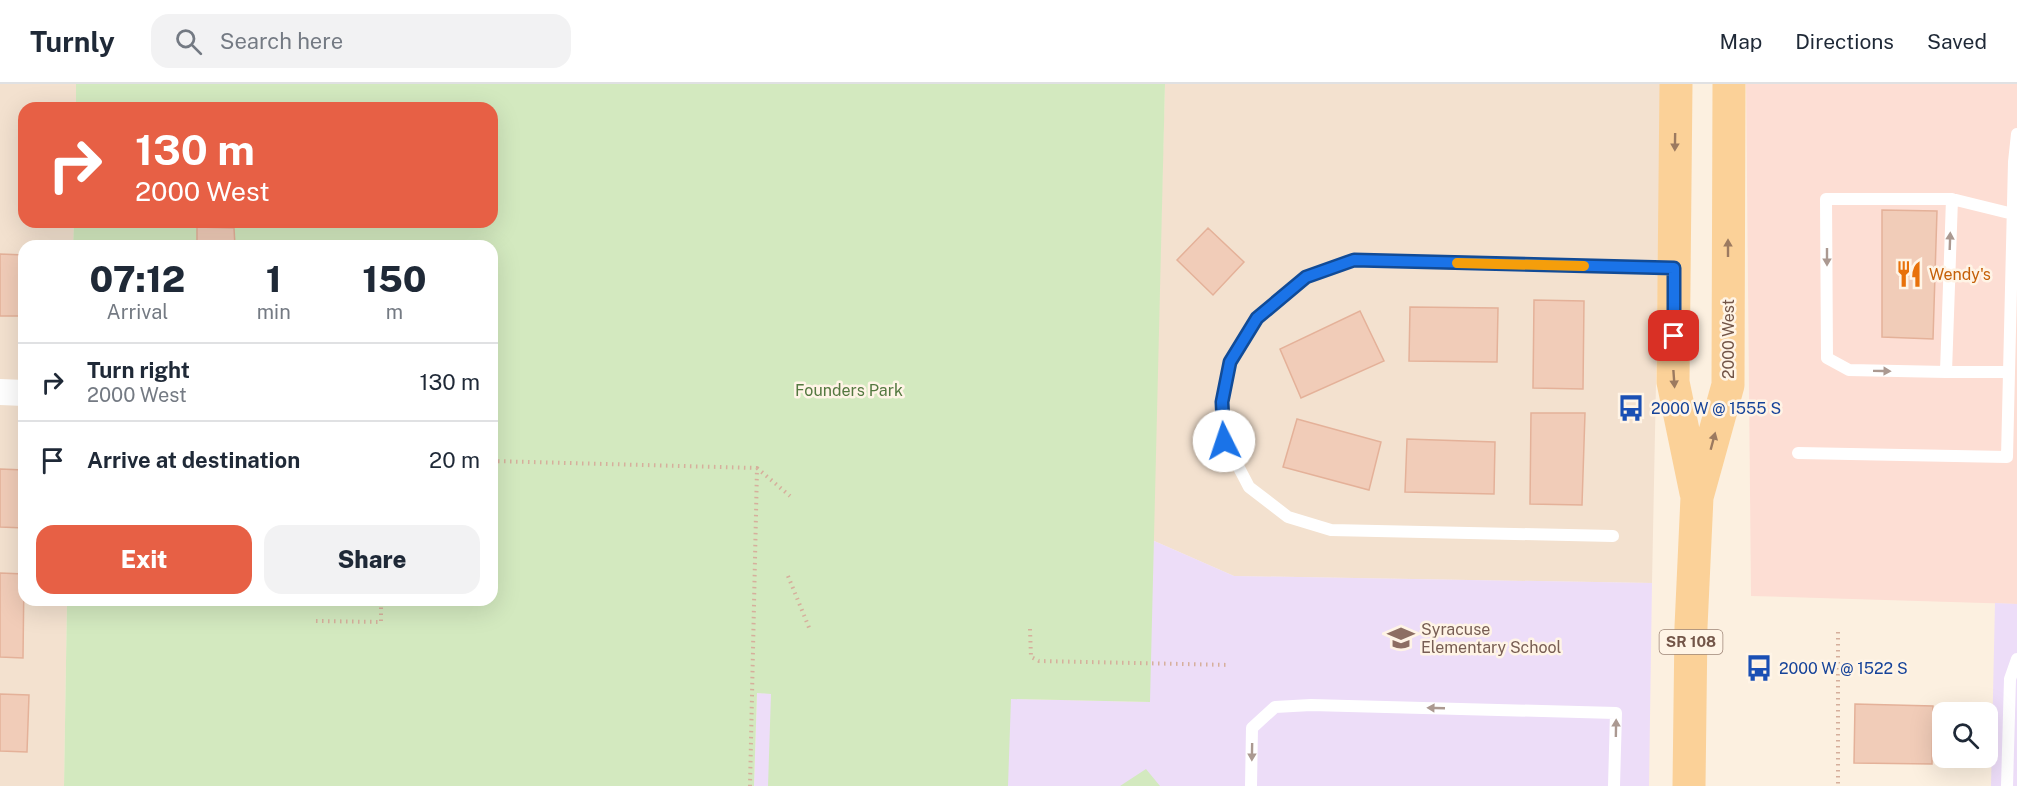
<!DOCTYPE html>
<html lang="en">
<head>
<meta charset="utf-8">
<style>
	:root { --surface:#fff; --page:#f2f2f3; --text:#1f2937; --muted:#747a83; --line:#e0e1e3; --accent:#e76045 }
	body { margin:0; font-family:"Public Sans",sans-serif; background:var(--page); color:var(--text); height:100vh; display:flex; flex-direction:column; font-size:22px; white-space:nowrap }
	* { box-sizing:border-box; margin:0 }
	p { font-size:20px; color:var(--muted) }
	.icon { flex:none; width:33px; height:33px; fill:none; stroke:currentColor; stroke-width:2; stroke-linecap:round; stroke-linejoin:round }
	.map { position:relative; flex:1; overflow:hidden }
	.panel { position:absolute; left:18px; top:156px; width:480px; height:366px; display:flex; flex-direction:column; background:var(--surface); border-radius:18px; box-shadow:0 6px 24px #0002 }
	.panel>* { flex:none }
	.top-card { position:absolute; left:18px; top:18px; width:480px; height:126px; border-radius:18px; box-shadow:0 6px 24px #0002; background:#e76045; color:#fff; overflow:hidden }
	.tools { position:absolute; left:1932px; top:618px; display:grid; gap:12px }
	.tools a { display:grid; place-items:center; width:66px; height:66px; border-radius:12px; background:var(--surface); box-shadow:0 6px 24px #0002; font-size:30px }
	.pin { position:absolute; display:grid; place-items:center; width:51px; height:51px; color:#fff; margin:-26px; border-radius:12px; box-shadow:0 3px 9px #0006 }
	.me { position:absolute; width:66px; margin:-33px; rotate:356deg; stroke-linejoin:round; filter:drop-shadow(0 0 4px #0008) }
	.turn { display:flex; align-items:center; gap:21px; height:126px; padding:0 18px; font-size:27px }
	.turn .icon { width:78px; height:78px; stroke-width:2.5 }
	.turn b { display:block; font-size:42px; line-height:51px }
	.eta { display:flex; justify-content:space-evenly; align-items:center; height:102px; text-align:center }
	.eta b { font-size:36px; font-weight:800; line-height:42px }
	.cta { display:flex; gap:12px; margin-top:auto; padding:12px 18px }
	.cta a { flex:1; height:69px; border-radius:18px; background:var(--accent); color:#fff; font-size:24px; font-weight:800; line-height:69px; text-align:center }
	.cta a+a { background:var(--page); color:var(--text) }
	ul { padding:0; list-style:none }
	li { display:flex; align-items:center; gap:18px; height:78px; padding:0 18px; border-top:2px solid var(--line) }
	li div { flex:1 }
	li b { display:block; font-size:22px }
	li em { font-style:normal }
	header { display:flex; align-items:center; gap:36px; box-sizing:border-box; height:84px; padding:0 30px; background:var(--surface); border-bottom:2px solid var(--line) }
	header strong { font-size:28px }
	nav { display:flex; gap:33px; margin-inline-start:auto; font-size:21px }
	.search { width:420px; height:54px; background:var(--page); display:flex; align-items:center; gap:15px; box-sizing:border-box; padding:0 21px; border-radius:18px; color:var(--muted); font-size:22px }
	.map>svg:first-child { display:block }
	.residential { fill:#f3e1cf }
	.commercial { fill:#fdded4 }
	.education { fill:#edddf8 }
	.green { fill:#d3e9bf }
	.building { fill:#f1ccb8; stroke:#e4b199; stroke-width:1.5 }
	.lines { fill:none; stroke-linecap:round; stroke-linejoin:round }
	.path { stroke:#d6af9c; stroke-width:4; stroke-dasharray:1.5 4.5; stroke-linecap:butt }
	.service { stroke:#fff; stroke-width:12 }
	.minor { stroke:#fff; stroke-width:26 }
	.primary { stroke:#fbd198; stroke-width:33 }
	.oneway { fill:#9c7a60 }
	.oneway2 { fill:#ab9991 }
	.route-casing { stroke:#114b97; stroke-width:15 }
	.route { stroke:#1a73e8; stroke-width:10 }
	.slow { stroke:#f59e0b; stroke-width:10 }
	.labels { text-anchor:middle; stroke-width:5; stroke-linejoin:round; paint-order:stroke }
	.shield { fill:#fff4e6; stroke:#9d8577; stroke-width:1.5 }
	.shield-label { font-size:15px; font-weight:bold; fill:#735548 }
	.food-label { font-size:16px; fill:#c56008; stroke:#fff4e6; text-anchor:start }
	.street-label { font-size:16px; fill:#735548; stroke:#fff4e6 }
	.park-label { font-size:16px; fill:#547840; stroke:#fff4e6 }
	.transit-label { font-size:16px; fill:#164399; stroke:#fff4e6; text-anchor:start }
	.education-label { font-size:16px; fill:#785e54; stroke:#fff4e6; text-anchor:start }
</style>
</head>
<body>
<header>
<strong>Turnly</strong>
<div class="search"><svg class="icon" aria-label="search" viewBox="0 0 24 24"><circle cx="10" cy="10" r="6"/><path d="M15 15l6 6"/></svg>Search here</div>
<nav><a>Map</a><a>Directions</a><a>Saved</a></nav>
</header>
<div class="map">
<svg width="2017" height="702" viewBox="0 0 2017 702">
	<rect width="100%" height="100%" fill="#fcf0e0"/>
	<path class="residential" d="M0,0H76V24H24V138H74L73,162H24V516H67L64,702H0Z
		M1165,0H1662L1652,499L1234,492L1152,456Z"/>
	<path class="commercial" d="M1746,0H2017V520L1751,512Z"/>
	<path class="education" d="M1152,456L1234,492L1652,499L1649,702H754L757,609L1149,618Z
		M1995,519L2017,520V702H1991Z"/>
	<path class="green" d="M76,0H1165L1150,618L1011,615L1008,702H768L771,610L757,609L754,702H64L67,516H492V162H73L74,138H492V24H76Z
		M1146,685L1160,702H1120Z"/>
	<path class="building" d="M1882,126L1937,127L1933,255L1882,253Z
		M197,143L234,144L235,162H197Z
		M1208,144L1244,178L1213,211L1177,176Z
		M0,170L24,171V232H0Z
		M1534,216L1584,217L1583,305L1533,304Z
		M1410,223L1498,224L1497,278L1409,277Z
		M1360,227L1384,277L1301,314L1280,265Z
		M1531,329H1585L1582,421L1530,420Z
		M1297,335L1381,358L1369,406L1283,383Z
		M1407,355L1495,358L1494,410L1405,408Z
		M0,385L24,386V444L0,443Z
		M0,489L24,490L23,574L0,573Z
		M0,610L29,611L27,668L0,667Z
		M1855,620L1933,622L1932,680L1854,679Z"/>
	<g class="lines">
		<path class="path" d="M492,377L757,384L750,702
			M757,384L790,412
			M788,492L810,546
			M316,537L381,538V516
			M1030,545L1031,573L1039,577L1230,581
			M1838,548V702"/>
		<path class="service" d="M1952,115L1946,288L1849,286L1827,274L1826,115H1952L2013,130
			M1946,288H2009
			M1798,369L2007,373L2014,78L2017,50
			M1613,452L1331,446L1288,433L1249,403L1225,357L1222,317L1230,278L1257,234L1306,193L1354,176L1672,184
			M1251,702L1252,644L1275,623L1311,621L1616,629L1614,702
			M2007,702L2010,595L2017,575"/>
		<path class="minor" d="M0,308L24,309"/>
		<path class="primary" d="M1676,0L1673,298L1696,409
			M1689,702L1691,543L1697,413L1728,301L1729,0"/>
	</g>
	<defs><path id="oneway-solid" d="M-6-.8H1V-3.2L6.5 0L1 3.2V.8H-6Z" transform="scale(1.5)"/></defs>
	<g class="oneway">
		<use href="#oneway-solid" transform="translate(1675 58) rotate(91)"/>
		<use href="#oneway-solid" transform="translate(1728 164) rotate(-90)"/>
		<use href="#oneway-solid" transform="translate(1674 295) rotate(86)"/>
		<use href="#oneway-solid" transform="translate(1713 357) rotate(-75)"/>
	</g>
	<g class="oneway2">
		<use href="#oneway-solid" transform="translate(1950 157) rotate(-88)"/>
		<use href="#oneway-solid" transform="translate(1827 173) rotate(90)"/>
		<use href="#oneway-solid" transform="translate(1882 287) rotate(1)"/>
		<use href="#oneway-solid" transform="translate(1436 624) rotate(-178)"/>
		<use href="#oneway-solid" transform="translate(1616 644) rotate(-89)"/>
		<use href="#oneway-solid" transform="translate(1252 668) rotate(91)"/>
	</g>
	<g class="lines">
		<defs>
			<path id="route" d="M1224,357L1222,318L1230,278L1257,234L1306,193L1354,176L1674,184V252"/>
		</defs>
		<use href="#route" class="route-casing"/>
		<use href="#route" class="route"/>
		<path class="slow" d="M1457,179L1584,182"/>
	</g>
	<defs>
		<symbol id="restaurant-bare" viewBox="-9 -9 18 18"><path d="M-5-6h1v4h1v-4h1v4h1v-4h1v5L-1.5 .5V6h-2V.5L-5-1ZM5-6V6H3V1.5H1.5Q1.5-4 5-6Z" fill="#e8710a" stroke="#fff4e6" stroke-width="2.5" paint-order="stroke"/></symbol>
		<symbol id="bus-bare" viewBox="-9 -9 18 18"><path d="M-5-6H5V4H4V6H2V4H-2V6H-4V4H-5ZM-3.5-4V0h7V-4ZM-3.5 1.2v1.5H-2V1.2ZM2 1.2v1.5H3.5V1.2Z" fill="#1a4fb4" stroke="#fff4e6" stroke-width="2.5" paint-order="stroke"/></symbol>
		<symbol id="school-bare" viewBox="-9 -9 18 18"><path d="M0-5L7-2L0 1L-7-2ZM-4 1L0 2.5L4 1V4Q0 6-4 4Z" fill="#8d6e63" stroke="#fff4e6" stroke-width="2.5" paint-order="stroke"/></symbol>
	</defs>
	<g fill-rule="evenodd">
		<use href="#restaurant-bare" x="1890" y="171" width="38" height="38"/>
		<use href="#bus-bare" x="1612" y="305" width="38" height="38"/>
		<use href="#school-bare" x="1382" y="535" width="38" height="38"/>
		<use href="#bus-bare" x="1740" y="565" width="38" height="38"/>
	</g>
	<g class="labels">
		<rect class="shield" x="1659.5" y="546" width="63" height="24" rx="4.5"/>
		<g class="shield-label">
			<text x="1691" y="563">SR 108</text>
		</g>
		<g class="food-label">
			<text x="1929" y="196">Wendy's</text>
		</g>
		<g class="street-label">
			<text transform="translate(1728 255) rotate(-90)" y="6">2000 West</text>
		</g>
		<g class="park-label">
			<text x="849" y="312">Founders Park</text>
		</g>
		<g class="transit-label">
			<text x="1651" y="330">2000 W @ 1555 S</text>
			<text x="1779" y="590">2000 W @ 1522 S</text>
		</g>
		<g class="education-label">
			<text x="1421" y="551">Syracuse<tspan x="1421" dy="18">Elementary School</tspan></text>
		</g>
	</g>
</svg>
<div class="tools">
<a><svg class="icon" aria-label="search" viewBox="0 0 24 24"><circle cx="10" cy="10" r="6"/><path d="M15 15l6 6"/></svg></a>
</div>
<div class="pin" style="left:1674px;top:252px;background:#d93025"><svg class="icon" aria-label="arrive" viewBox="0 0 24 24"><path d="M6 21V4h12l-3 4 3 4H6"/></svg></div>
<svg class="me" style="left:1224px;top:357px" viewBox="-20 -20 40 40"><circle r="19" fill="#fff"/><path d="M0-13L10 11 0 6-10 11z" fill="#1a73e8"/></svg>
<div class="top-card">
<div class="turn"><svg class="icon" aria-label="right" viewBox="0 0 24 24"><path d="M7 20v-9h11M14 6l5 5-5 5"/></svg><div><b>130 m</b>2000 West</div></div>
</div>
<section class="panel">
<div class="eta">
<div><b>07:12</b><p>Arrival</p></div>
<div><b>1</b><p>min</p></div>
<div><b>150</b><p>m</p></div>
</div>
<ul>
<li><svg class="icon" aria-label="right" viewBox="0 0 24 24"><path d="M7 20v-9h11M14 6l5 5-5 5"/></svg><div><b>Turn right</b><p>2000 West</p></div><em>130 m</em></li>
<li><svg class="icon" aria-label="arrive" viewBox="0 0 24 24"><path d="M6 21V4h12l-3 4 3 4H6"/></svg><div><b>Arrive at destination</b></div><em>20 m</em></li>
</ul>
<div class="cta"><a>Exit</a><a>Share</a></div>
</section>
</div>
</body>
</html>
